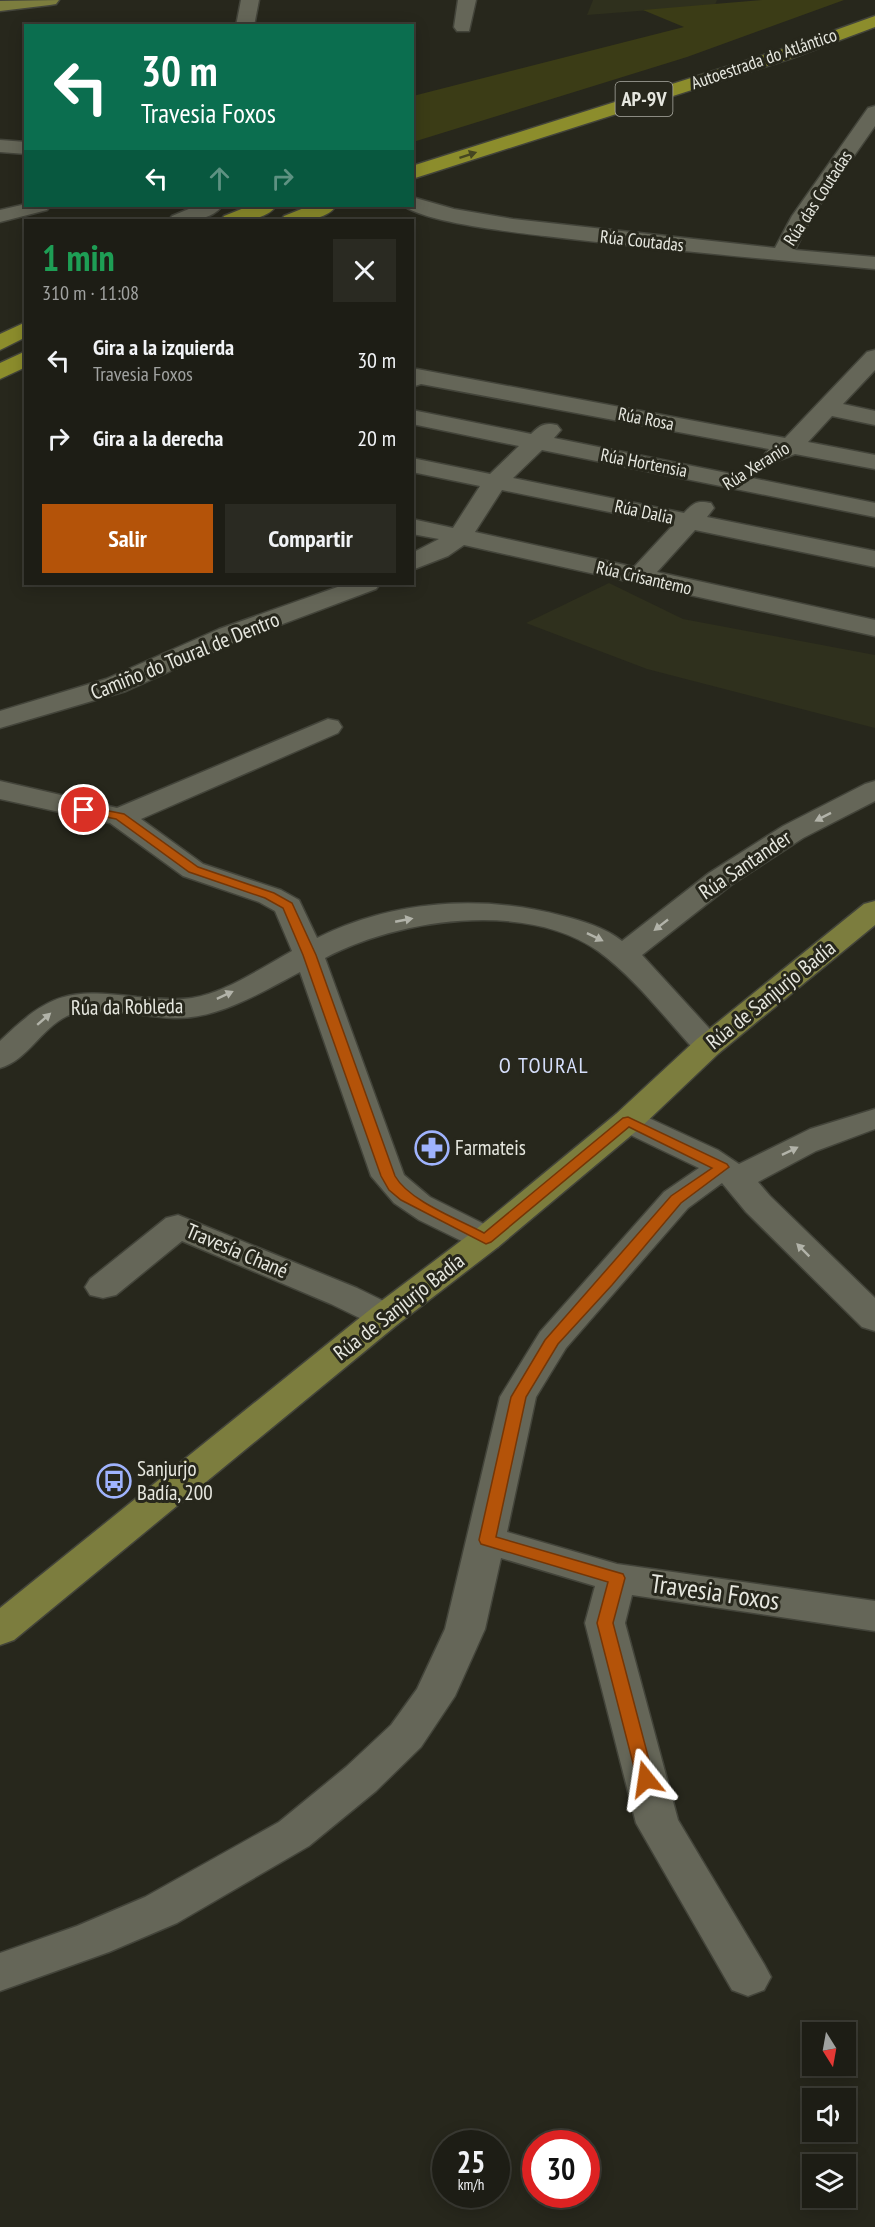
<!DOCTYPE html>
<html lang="es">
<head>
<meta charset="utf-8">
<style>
	:root { --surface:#1d1d15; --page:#2a2a22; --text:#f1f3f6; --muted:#a0a2a0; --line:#3b3b34; --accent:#b45309 }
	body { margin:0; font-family:"PT Sans Narrow",sans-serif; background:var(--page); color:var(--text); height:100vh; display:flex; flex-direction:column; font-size:22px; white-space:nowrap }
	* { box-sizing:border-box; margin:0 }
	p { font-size:20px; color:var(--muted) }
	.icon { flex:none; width:33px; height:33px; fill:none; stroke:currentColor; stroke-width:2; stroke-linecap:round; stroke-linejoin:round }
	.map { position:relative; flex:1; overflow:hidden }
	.drawer { position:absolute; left:24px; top:219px; width:390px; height:366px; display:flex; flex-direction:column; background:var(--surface); border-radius:0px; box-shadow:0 3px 15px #0003,0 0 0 2px var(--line) }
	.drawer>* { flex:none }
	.guide { position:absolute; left:24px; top:24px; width:390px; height:183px; border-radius:0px; box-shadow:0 3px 15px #0003,0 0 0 2px var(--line); background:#0b6e4f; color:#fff; overflow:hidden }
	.needle { width:39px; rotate:169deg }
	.controls { position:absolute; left:802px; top:2022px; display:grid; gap:12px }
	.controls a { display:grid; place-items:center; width:54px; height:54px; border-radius:0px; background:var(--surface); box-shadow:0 3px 15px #0003,0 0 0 2px var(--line); font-size:30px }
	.speed { position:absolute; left:432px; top:2130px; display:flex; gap:12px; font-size:30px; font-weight:700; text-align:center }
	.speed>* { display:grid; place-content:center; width:78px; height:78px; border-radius:50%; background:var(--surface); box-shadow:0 3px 15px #0003,0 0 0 2px var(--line); line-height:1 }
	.speed small { font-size:15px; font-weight:400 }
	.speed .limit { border:9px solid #d22; background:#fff; color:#111 }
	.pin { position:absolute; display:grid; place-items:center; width:51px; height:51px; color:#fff; margin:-26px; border:3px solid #fff; border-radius:50%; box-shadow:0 2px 6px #0007 }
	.me { position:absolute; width:66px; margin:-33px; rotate:345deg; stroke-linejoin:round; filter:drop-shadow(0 0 4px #0008) }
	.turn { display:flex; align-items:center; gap:21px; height:126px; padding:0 18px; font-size:27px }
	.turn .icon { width:78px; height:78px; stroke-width:2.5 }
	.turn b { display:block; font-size:42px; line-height:51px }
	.lanes { display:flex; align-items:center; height:57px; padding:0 18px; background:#0003; justify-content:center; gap:30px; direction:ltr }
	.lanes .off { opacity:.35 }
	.round { display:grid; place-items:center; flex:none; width:63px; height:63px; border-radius:0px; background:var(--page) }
	.overview { display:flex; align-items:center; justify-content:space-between; height:102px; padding:0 18px }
	h1 { font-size:36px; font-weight:600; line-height:45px; color:#1e9e55 }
	.button { display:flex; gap:12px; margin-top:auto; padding:12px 18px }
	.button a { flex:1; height:69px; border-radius:0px; background:var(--accent); color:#fff; font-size:24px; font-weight:600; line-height:69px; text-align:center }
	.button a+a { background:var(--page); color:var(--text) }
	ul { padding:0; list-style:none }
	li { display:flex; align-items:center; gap:18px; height:78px; padding:0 18px }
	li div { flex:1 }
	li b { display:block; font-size:22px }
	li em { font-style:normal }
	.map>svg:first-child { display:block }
	.built { fill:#2f301d }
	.green { fill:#3b3c16 }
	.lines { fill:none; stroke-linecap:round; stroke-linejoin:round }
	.minor-casing { stroke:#43443a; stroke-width:3 }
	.major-casing { stroke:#43443a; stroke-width:3 }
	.highway-casing { stroke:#43443a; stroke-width:3 }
	.minor { fill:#656658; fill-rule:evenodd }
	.major { fill:#7c7d3e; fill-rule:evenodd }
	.highway { fill:#8c8d2c; fill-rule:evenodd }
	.oneway { fill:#454621 }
	.oneway2 { fill:#b2b3a9 }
	.route { fill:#b45309; stroke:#753606; stroke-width:1.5 }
	.labels { text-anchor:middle; stroke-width:6; stroke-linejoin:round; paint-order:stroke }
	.far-street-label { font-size:18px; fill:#e6e7df; stroke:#27271c }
	.shield { fill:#27271c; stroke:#adada4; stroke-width:1.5 }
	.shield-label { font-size:20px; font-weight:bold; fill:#e6e7df }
	.street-label { font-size:21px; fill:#e6e7df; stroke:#27271c }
	.poi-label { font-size:21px; fill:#e6e7df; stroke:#27271c; text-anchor:start }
	.neighbourhood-label { font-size:22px; letter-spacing:1.5px; fill:#d6dffc; stroke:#27271c }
	.near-street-label { font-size:26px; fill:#e6e7df; stroke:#27271c }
</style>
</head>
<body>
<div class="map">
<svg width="875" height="2227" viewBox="0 0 875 2227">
	<rect width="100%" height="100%" fill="#27271c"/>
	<path class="built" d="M593,0H717L715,5L587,15Z
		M609,583L683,619L875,655V728L647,669L526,623Z"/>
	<path class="green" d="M762,0H844L687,57L413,142V96L684,27L643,10Z"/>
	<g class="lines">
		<defs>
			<path id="minor" d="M241,0H259L254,26H236Z
				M458,0H476L469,31H457L454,27Z
				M875,106V126L812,216L795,250L875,257V269C765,259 655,249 545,236C513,232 428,223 404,206H412V197L454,209L513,219L775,248L792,216L868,108Z
				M0,140L26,142V154L0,152Z
				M26,204V206H50L47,210L0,222V210Z
				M196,206H222C211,221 185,222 169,220L172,216Z
				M875,350V370L843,404L875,411V425L832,416L808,442L875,455V469L795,454L777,461L769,459L765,454L769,449L421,384L412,387V370L417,369L785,438L867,352Z
				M412,410L531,434C540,425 545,422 557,425L561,430L554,438L875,503V517L542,450L513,478L684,513C693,503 697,500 711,503L714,508L707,517L875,551V567L695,530L657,572L875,620V636L464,545L448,556L412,570V553L439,539L412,534V519L453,528L480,486L412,472V458L490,474L519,446L412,424ZM502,490L673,525L634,567L475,532Z
				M346,584H380L376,589L237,641L126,691L0,728V711L106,679L219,629Z
				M328,719L338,721L342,727L338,733L141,819L203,864L281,890L299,900L317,938C393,900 482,894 563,916C583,921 606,928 622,941L709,873L783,826L865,784L875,781V801L803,838L731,885L642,955L719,1039L724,1046L719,1053L708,1056L697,1053C665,1018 636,979 598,951C526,900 398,919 325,958L404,1175L430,1197L498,1231L503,1239L498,1247L486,1250L474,1247L419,1220L394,1203L371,1176L300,972C262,992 220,1018 177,1018C145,1018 102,1005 72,1014C43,1024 29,1060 0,1068V1041C51,992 68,989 137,997C155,998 174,1001 192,998C227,992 261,968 292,951L275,911L259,902L183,876L110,823L0,799V781L117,808Z
				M875,1109V1129L816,1151L758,1182L770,1196L875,1298V1331L862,1327L746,1212L722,1183L688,1208L566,1348L536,1397L507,1532L617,1564L875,1601V1631L632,1595L625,1623L678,1820L764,1964L771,1977L764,1990L748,1996L732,1990L636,1823L585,1623L595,1586L501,1558L485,1629L455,1696L421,1747L376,1791L309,1846L177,1923L109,1952L0,1991V1953L77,1926L145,1897L279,1822L346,1767L391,1725L417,1689L445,1629L500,1397L540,1332L664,1192L699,1168L616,1128L611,1121L616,1114L628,1111L640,1114L718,1150L739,1164L810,1129Z
				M178,1215L357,1288L398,1308L403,1316L398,1324L385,1328L372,1324L331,1304L182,1241L116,1295L103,1298L90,1295L85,1287L90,1279L166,1218Z"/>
			<path id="major" d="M59,0L56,4L50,5L0,11V1Z
				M875,901V925L719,1053L640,1128L498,1247L398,1324L14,1640L0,1645V1608L372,1308L474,1231L616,1114L697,1039L864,904Z"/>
			<path id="highway" d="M875,16V27L792,58L412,179V166L780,50Z
				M249,206H276C266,221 237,222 221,220L224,216Z
				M309,206H336C326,221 297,222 281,220L284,216Z
				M26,322V337L0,350V334Z
				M26,351V367L0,379V363Z"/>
		</defs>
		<use href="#minor" class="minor-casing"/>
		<use href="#major" class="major-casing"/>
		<use href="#highway" class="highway-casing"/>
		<use href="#minor" class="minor"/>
		<use href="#major" class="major"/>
		<use href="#highway" class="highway"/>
	</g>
	<defs><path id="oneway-solid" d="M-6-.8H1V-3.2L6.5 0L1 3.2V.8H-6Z" transform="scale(1.5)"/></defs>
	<use class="oneway" href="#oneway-solid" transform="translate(468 155) rotate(-18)"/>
	<g class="oneway2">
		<use href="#oneway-solid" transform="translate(823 817) rotate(153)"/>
		<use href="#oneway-solid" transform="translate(404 920) rotate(-11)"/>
		<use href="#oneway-solid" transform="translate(661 925) rotate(142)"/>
		<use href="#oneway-solid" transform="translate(595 937) rotate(26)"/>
		<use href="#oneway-solid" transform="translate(225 995) rotate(-25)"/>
		<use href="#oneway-solid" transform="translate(44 1019) rotate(-41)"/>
		<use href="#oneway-solid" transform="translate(790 1151) rotate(-26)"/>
		<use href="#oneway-solid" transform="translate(803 1250) rotate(-135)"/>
	</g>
	<path class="route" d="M84,806L124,814L198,867L274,893L292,903L316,955L395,1176C409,1201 458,1219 484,1233L623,1118L628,1117L727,1164L729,1167L681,1203L612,1285L558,1344L526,1397L496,1537L623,1574L625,1578L613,1623L654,1779L652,1783L646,1785L639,1783L637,1779L597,1623L608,1582L481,1544L479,1540L511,1397L545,1340L671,1196L712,1168L629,1127L491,1242L486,1244L401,1200L389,1190L381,1176L303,955L283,908L265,898L189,872L116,819L80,812V807Z"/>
	<defs>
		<symbol id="pharmacy-ring" viewBox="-11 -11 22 22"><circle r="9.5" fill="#27271c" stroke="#9fb3fd" stroke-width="1.5"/><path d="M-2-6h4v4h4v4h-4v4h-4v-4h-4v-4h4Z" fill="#9fb3fd"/></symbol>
		<symbol id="bus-ring" viewBox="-11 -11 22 22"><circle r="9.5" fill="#27271c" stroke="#9fb3fd" stroke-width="1.5"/><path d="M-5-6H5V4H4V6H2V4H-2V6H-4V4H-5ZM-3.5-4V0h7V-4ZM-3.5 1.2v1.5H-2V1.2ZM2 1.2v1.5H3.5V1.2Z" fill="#9fb3fd"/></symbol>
	</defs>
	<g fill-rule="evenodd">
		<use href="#pharmacy-ring" x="413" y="1129" width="38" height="38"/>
		<use href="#bus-ring" x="95" y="1462" width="38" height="38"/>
	</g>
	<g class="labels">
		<g class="far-street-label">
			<text transform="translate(764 59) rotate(-19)" y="6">Autoestrada do Atlántico</text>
			<text transform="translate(818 198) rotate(-57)" y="6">Rúa das Coutadas</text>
			<text transform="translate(642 241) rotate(6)" y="6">Rúa Coutadas</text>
			<text transform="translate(646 419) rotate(11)" y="6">Rúa Rosa</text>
			<text transform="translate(644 463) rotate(11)" y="6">Rúa Hortensia</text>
			<text transform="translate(756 466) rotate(-32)" y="6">Rúa Xeranio</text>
			<text transform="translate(644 512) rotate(12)" y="6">Rúa Dalia</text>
			<text transform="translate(644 578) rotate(13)" y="6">Rúa Crisantemo</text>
		</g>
		<rect class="shield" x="615.5" y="82" width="57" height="34" rx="4.5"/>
		<g class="shield-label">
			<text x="644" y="106">AP-9V</text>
		</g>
		<g class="street-label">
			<text transform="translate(185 656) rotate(-22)" y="7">Camiño do Toural de Dentro</text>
			<text transform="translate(745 865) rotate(-34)" y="7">Rúa Santander</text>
			<text transform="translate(771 995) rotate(-39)" y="7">Rúa de Sanjurjo Badía</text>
			<text transform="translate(127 1007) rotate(-1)" y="7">Rúa da Robleda</text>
			<text transform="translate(237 1251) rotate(23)" y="7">Travesía Chané</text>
			<text transform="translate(399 1307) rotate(-38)" y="7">Rúa de Sanjurjo Badía</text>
		</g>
		<g class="poi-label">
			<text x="455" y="1155">Farmateis</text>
			<text x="137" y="1476">Sanjurjo<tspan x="137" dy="24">Badía, 200</tspan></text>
		</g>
		<g class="neighbourhood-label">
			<text x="544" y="1073">O TOURAL</text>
		</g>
		<g class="near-street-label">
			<text transform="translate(715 1592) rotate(8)" y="9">Travesia Foxos</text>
		</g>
	</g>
</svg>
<div class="controls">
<a><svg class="needle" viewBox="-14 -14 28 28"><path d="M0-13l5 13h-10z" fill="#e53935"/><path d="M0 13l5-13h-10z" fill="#a0a2a0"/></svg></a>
<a><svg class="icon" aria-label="sound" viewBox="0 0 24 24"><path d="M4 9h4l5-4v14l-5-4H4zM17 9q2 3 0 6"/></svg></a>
<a><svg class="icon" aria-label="layers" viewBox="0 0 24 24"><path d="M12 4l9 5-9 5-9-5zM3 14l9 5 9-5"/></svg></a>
</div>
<div class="speed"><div>25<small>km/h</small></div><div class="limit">30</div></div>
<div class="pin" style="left:84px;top:810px;background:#d93025"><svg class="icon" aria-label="arrive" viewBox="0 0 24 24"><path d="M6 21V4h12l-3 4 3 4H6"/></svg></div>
<svg class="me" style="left:646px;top:1779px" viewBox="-20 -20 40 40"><path d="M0-17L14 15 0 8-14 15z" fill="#b45309" stroke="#fff" stroke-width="4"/></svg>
<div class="guide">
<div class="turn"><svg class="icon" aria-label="left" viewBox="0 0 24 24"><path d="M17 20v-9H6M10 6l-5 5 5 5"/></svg><div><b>30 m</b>Travesia Foxos</div></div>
<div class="lanes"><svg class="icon" aria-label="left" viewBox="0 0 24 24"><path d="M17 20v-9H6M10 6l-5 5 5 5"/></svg><svg class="icon off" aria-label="ahead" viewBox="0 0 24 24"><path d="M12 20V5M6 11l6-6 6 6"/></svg><svg class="icon off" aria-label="right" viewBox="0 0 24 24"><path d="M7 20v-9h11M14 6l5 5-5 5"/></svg></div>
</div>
<section class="drawer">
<div class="overview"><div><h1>1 min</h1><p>310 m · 11:08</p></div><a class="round"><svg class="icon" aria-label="close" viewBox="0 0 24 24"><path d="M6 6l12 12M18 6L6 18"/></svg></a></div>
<ul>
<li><svg class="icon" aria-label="left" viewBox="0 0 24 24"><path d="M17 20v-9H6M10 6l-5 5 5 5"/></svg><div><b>Gira a la izquierda</b><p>Travesia Foxos</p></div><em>30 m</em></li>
<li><svg class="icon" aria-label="right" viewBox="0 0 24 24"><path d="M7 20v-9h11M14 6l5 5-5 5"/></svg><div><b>Gira a la derecha</b></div><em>20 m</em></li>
</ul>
<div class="button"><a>Salir</a><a>Compartir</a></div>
</section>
</div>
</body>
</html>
